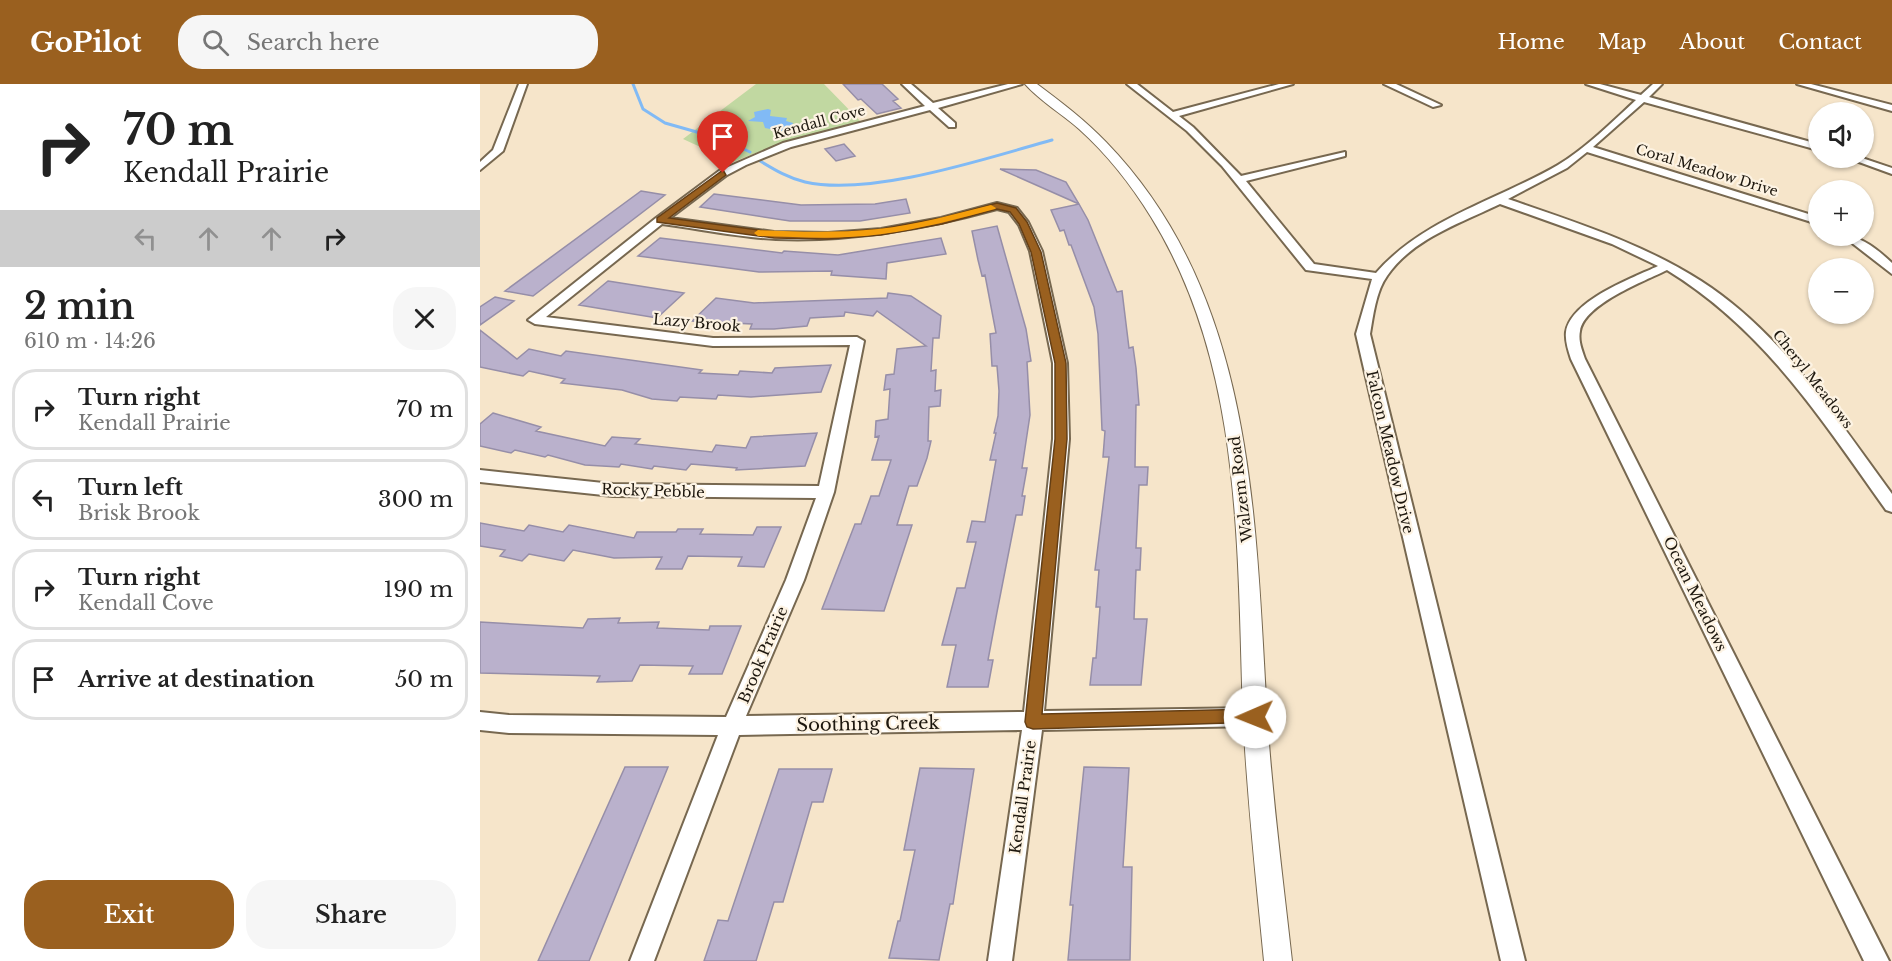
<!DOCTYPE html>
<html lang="en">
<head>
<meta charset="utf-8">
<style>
	:root { --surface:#fff; --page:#f6f6f6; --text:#222; --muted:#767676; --line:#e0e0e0; --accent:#9a601f }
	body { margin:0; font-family:"Libre Baskerville",serif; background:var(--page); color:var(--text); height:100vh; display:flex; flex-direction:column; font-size:22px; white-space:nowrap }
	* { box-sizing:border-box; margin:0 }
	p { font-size:20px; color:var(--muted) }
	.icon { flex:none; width:33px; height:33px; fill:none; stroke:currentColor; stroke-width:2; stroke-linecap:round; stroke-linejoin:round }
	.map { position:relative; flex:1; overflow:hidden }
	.drawer { display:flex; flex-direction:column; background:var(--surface); width:480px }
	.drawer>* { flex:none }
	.top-card { background:#fff; color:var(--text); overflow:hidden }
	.tools { position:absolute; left:1328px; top:18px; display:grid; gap:12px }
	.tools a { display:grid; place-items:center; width:66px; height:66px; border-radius:50%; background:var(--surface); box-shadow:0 2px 4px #0004; font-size:30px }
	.pin { position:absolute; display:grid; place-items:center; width:51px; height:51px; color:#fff; margin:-62px -26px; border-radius:50% 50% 50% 0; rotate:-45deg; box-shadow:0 0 6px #0007 }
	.pin .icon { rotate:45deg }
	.me { position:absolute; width:66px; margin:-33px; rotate:269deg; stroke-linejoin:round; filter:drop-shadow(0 0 4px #0008) }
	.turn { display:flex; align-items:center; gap:21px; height:126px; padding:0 24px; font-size:27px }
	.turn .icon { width:78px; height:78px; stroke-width:2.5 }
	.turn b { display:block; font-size:42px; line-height:51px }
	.lanes { display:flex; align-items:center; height:57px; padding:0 24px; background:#0003; justify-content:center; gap:30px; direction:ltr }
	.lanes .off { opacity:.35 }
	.round { display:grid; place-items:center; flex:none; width:63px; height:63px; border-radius:24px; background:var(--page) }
	.headline { display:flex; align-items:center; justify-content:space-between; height:102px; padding:0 24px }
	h1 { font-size:36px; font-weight:600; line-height:45px }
	.button { display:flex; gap:12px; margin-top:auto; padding:12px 24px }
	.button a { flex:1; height:69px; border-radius:24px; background:var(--accent); color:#fff; font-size:24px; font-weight:600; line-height:69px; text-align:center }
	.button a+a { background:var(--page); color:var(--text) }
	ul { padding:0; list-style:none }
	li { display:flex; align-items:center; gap:18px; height:81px; margin:0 12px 9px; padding:0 12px; border:3px solid var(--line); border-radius:24px }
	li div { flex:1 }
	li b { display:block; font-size:22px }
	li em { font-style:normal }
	header { display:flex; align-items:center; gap:36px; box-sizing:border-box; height:84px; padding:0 30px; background:var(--accent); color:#fff }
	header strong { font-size:28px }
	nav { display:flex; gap:33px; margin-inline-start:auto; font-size:21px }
	.search { width:420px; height:54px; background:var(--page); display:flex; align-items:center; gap:15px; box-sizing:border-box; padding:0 21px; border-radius:24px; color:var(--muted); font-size:22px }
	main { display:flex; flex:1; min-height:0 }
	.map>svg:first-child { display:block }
	.green { fill:#c1d8a1 }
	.water { fill:#81baf5 }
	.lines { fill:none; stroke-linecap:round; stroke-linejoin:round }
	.stream { stroke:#81baf5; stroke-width:3 }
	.building { fill:#bab1cc; stroke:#968ea8; stroke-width:1.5 }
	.minor-casing { stroke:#776850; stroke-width:4 }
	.tertiary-casing { stroke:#776850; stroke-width:2 }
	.minor { fill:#fff; fill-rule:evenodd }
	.tertiary { fill:#fff; fill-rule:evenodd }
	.route { fill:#9a601f; stroke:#643e14; stroke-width:1.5 }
	.slow { fill:#f59e0b }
	.labels { text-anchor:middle; stroke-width:4.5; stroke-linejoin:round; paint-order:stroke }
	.far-street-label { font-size:14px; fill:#1d170e; stroke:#fdf3e3 }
	.street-label { font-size:15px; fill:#1d170e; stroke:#fdf3e3 }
	.near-street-label { font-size:18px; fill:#1d170e; stroke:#fdf3e3 }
</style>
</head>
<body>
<header>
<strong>GoPilot</strong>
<div class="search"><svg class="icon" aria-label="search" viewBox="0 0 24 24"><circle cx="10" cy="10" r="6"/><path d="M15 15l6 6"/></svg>Search here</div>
<nav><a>Home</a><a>Map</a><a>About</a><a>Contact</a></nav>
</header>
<main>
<section class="drawer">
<div class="top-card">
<div class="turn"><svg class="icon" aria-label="right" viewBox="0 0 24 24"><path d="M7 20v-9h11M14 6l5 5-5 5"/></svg><div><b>70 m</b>Kendall Prairie</div></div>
<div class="lanes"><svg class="icon off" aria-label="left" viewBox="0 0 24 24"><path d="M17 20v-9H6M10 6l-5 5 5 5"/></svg><svg class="icon off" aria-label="ahead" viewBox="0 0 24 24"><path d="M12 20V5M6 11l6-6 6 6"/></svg><svg class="icon off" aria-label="ahead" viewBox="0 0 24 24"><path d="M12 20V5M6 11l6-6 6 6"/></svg><svg class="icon" aria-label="right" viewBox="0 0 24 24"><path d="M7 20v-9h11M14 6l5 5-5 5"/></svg></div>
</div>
<div class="headline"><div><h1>2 min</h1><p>610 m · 14:26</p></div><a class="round"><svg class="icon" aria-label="close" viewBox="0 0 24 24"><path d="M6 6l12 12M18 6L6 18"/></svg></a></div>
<ul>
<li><svg class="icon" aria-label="right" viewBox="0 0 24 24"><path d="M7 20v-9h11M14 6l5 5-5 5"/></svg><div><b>Turn right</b><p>Kendall Prairie</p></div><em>70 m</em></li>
<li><svg class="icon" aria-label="left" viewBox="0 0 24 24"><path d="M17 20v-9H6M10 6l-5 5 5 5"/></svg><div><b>Turn left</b><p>Brisk Brook</p></div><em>300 m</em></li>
<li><svg class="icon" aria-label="right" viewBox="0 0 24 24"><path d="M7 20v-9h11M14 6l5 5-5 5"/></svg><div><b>Turn right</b><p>Kendall Cove</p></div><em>190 m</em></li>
<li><svg class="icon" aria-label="arrive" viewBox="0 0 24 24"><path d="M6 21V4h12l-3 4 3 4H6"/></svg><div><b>Arrive at destination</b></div><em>50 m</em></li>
</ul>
<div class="button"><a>Exit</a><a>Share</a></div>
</section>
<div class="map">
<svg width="1412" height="877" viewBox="0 0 1412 877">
	<rect width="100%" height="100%" fill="#f6e5ca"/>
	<path class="green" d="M276,0H344L381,38L296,61L253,78L203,55Z"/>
	<path class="water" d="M288,25L291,26L290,32L307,34L306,37L313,39L312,43L317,47L311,49L285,44L283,38L268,37L275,33L274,28Z"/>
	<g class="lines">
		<path class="stream" d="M153,0L163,25L185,39L245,56L270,68
			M280,77C295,86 308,94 325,98C391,113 507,74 572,56"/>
	</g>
	<path class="building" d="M363,0H402L418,15L413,17L421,24L397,30L381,15L378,16Z
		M364,60L375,72L356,77L345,65Z
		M520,85L556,86L586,98L599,120Z
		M161,107L185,111L53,212L25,207Z
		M234,110L321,121L395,120L426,115L430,129L380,137H310L220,123Z
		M599,120L608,136L637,208L642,207L649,264L653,263L656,284L659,321H656L655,383H668L667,401H659L656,464H661L660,486H656L654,535H667L661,601H610L613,574H616L620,523H616L619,486H615L629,373H623L625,347L622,346L618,250L614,223L591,161H589L584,146L580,147L571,126Z
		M517,142L546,245L551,277L547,278L550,331L542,384H547L542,412H545L542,431H536L517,528L508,576H513L508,603H467L476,561H462L477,504H485L496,458H487L492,437L505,438L516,376H510L516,349H514L518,332L519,307L517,282H512L510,250L516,249L505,191L502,192L498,176L492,147Z
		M180,154L302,169L304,167L358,171L461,154L466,170L407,179L406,195L351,191L352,187L279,188L158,172Z
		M128,197L204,209L177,234L99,221Z
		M408,209L431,212L461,232L459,254H453L451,287L456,286L455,307L461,306L460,322L449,323L448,357H451L447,374L437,402H429L417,441H432L404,527L342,525L375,440H381L391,412H399L411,376H392L399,352L395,353L396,337L408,335L410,305L404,306L406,291L414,290L417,265L446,262L397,227L393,232L365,228L364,232L330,234L327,242L294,245H270L272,240L212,237L236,214L274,219L407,214Z
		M15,213L34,217L0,241V223Z
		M0,246L37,275L49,265L81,272L86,267L222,286L219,289L258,291L260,287L292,289L295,284L351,281L341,308L271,313L238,311L236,315L200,313L197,317L172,315L142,306L81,299L85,295L49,287L43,292L0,283Z
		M13,329L61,343L56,347L125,362L132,353L160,355L155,360L232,368L236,361L266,364L271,353L337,349L325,382L256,386L257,384L211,380L206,386L174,382L172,385L141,380L139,383L105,381L68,371L65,373L35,366L31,369L0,362V340Z
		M0,439L44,447L49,441L83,448L89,441L154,454L157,448H196L198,445H223L220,450L273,451L277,443H301L284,483L258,482L262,473L208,472L202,485H176L182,473L134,474L93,466L84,477L49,470L42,477L20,472L25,466L0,462Z
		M140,534L138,539L179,538L177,544L229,546L230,542H261L242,590H209L213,582L160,581L152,597L117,598L120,592L0,589V538L103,544L108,535Z
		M145,683H188L109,877H58Z
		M604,683L649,684L643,783H652L650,876H588L593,821H590Z
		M440,684L494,685L473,820H470L459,876L409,874L418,837H420L435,766H424Z
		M299,685H352L343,718H332L303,818H294L276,877H224L238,836L248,837Z"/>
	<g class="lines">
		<defs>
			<path id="minor" d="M39,0H47L23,67L0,86V78L13,66Z
				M422,0H431L453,19L528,0H542L458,24L475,39V43H469L450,26L311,63L266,81L247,91L190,134L294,148L348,149L401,145L461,134L517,119L537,124L548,138L562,167L587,279L589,355L564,627L775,624L782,626L785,633L782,640L775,642L562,646L532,877H508L542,646L259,651L174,877H150L238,651L29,649L0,646V628L29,631L246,633L306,496L336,414L133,412L0,398V386L133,400L339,402L370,261L233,262L55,240L48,236L176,134L239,87L303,59L445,22ZM517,125L529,128L539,141L550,167L573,279V355L544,628L266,632L324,496L354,408L384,257L377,253L233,254L66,233L182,140C220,145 258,153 296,155C372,158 444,145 517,125Z
				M647,0H657L693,28L799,0H813L699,32L713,43L761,92L865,68V72L766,97L834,180L896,189C943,135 1018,116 1078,81C1106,64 1132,38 1156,16L1106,0H1120L1161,11L1173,0H1182L1169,13L1338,60V66L1164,18L1113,63L1338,133V140L1107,68L1087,84L1028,115C1094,138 1162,159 1221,197C1302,249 1356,334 1412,410V428L1406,426C1341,335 1285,246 1187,186C1165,197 1104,220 1100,247C1098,257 1102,266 1105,275L1409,877H1384L1091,275C1088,266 1085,257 1086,248C1091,216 1153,194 1178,182L1132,160L1020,120C981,139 932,155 907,192C896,207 893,232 890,250L1045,877H1021L876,250L892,195L826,186L742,82L707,47Z
				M904,0H916L961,21L953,23Z
				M1317,0H1331L1412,21V27Z
				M1368,74H1382L1412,84V90Z
				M1363,152C1382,152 1398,166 1412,179V190Z"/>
			<path id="tertiary" d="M545,0H557C581,18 605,36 626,58C775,212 775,431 787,631C792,713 803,795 812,877H784C776,795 767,713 763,631C757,464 763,281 671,133C652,102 627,70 599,45C582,30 560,17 545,0Z"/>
		</defs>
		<use href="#minor" class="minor-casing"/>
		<use href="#tertiary" class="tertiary-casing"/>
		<use href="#minor" class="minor"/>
		<use href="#tertiary" class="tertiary"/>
	</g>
	<path class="route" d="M243,86L246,91L189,134L294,148L348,149L401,145L461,134L517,119L536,124L547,138L561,168L586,279L587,355L562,630L775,625L781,627L783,633L781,638L553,645L547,643L545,638L575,355V279L551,168L539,140L530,128L517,125L462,140L401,151L348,155L294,154L177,138V134Z"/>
	<path class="slow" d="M511,121L516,124L515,125C477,135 440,145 402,150C361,156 320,153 278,152L274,149L278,146C319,148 358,149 398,145C437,141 474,130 511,121Z"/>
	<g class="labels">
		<g class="far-street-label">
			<text transform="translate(339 38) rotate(-15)" y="5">Kendall Cove</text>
			<text transform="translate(1227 86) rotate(17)" y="5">Coral Meadow Drive</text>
			<text transform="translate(1333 295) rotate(52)" y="5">Cheryl Meadows</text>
		</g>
		<g class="street-label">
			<text transform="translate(217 239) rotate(5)" y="5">Lazy Brook</text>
			<text transform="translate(910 368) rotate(77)" y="5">Falcon Meadow Drive</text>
			<text transform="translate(761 405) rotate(-97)" y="5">Walzem Road</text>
			<text transform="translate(173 407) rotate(2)" y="5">Rocky Pebble</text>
			<text transform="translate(1215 510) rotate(64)" y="5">Ocean Meadows</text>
			<text transform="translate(283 571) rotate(-67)" y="5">Brook Prairie</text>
			<text transform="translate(543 713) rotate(-82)" y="5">Kendall Prairie</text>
		</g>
		<g class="near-street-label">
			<text transform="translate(388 640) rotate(-1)" y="6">Soothing Creek</text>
		</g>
	</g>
</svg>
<div class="tools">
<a><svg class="icon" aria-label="sound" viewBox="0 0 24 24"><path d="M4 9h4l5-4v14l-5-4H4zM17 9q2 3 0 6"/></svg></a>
<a>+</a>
<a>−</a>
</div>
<div class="pin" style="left:243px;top:89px;background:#d93025"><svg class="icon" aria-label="arrive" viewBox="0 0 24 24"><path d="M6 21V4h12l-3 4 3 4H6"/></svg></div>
<svg class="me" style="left:775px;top:633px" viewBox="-20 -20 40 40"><circle r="19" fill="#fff"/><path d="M0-13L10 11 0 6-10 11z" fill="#9a601f"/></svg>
</div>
</main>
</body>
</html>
